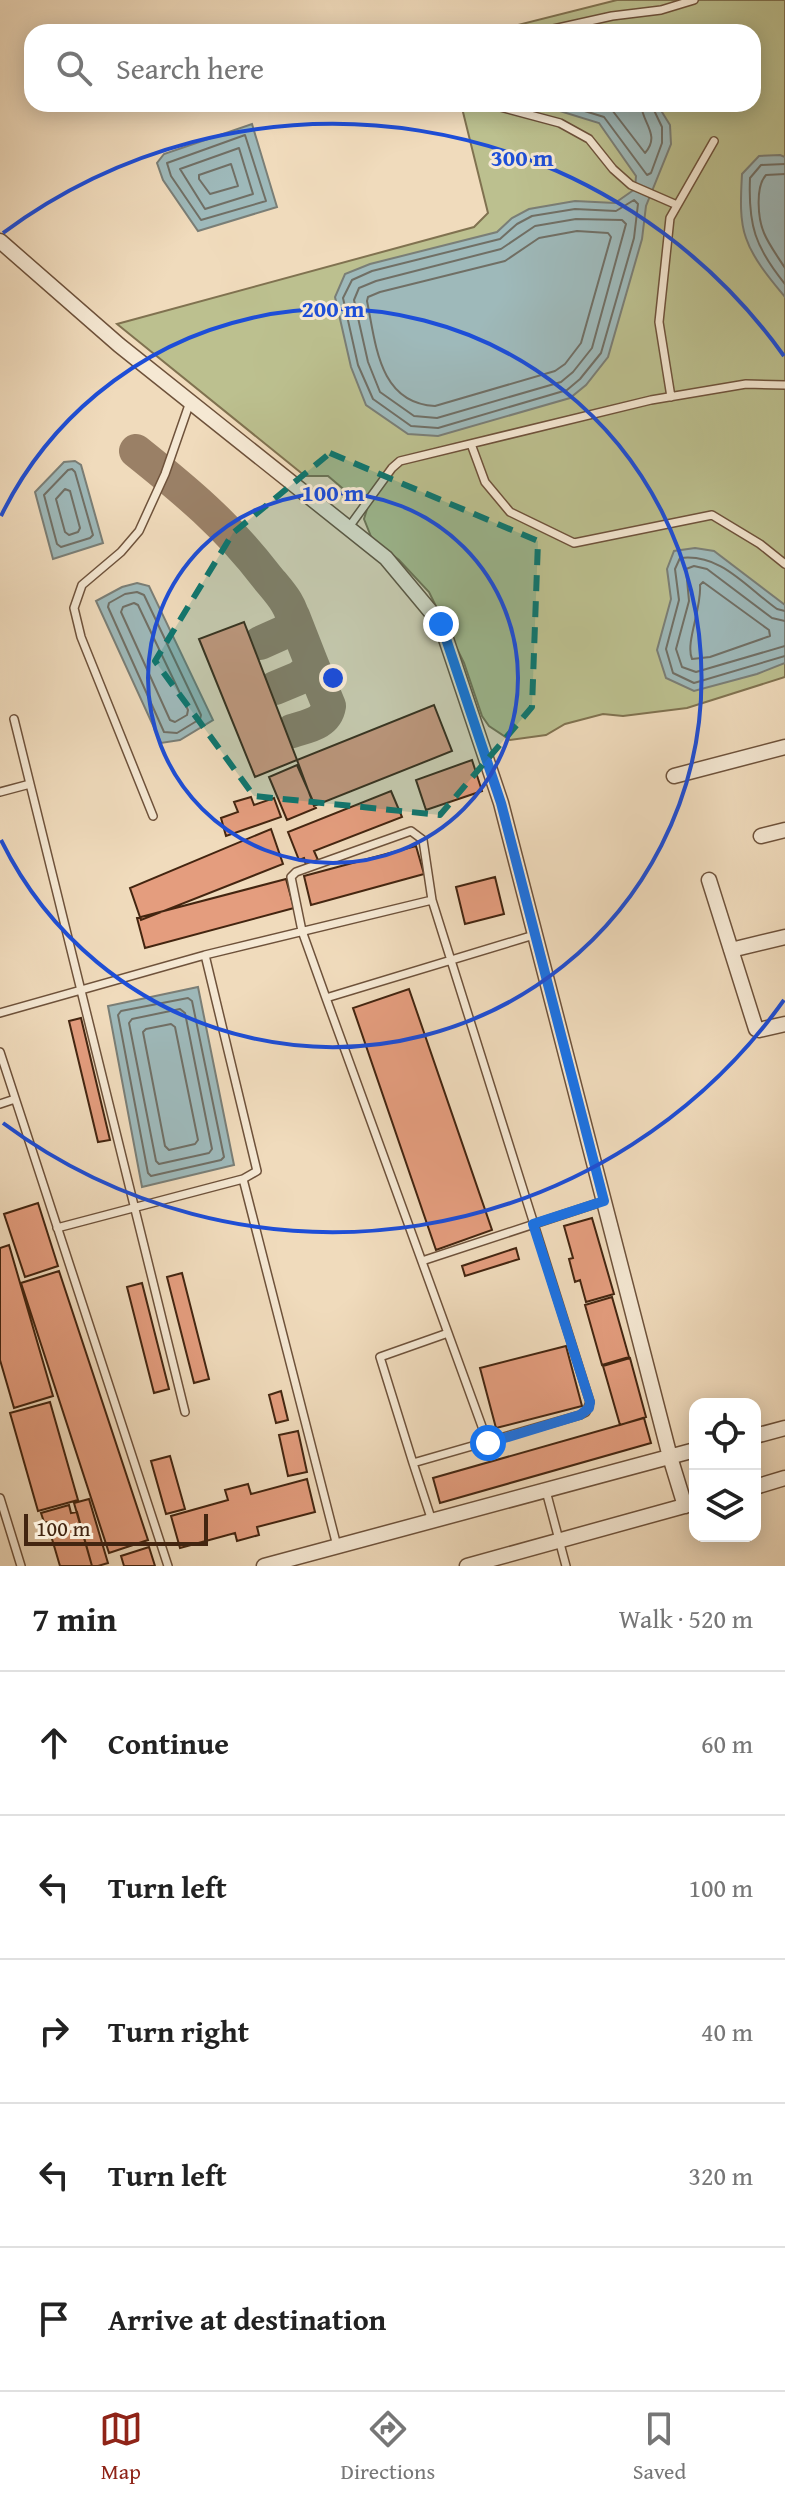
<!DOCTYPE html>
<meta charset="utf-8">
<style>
body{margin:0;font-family:"Gentium Book Plus",serif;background:#f6f6f6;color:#222}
.controls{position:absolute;right:24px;bottom:24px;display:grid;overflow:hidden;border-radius:16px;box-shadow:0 4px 20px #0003}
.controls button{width:72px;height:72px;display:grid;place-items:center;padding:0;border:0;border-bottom:2px solid #e0e0e0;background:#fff;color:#222;font:40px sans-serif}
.scale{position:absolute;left:24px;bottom:20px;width:184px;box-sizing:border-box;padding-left:8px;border:4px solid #432510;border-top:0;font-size:22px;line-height:28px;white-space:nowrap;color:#432510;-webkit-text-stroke:6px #f5e8d3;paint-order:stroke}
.stop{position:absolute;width:24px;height:24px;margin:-18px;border:6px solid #1a73e8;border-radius:50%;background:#fff}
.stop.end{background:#1a73e8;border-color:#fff;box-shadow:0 2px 8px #0008}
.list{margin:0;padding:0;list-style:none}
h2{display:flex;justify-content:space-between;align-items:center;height:104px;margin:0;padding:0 32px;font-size:34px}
h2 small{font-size:26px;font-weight:400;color:#767676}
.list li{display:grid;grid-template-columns:52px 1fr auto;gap:24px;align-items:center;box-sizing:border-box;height:144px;padding:0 32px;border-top:2px solid #e0e0e0}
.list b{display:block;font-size:30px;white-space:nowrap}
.list em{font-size:26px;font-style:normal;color:#767676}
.icon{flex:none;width:44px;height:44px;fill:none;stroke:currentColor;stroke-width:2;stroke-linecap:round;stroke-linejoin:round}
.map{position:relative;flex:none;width:785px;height:1566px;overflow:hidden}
.search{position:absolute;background:#fff;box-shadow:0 4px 20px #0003;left:24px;right:24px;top:24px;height:88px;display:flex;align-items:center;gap:20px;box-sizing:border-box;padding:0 28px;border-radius:24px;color:#767676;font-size:30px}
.sheet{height:824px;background:#fff}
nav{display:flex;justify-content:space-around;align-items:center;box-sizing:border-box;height:112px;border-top:2px solid #e0e0e0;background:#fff;font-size:22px;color:#767676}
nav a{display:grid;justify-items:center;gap:4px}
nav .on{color:#8f2418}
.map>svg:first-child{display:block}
</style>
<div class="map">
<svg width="785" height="1566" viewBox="0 0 785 1566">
<rect width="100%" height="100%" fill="#f0dbbc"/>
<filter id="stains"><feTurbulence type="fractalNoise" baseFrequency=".0025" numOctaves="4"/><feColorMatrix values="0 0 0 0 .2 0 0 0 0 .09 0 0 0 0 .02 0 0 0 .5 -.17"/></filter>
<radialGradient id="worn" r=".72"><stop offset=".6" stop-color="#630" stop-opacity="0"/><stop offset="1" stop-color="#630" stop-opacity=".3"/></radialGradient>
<path fill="#bcc08f" stroke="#807250" stroke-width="2" d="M 617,0 L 785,0 L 785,677 L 687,708 L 623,716 L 603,714 L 565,724 L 546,735 L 510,740 L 489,726 L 482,716 L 464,663 L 429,592 L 399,560 L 372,539 L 364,519 L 367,509 L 328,476 L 305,476 L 117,324 L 474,227 L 488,213 L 461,104 L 753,104 L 753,32 L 490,32 Z"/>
<path fill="#9eb9ba" stroke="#7a7e76" stroke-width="2" d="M 537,104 L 657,104 L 670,125 L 671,144 L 646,206 L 642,239 L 608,357 L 586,385 L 570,398 L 438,436 L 408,434 L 366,405 L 351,367 L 335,297 L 345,274 L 370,264 L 497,232 L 512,218 L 529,209 L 575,201 L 615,203 L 635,189 L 636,176 L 599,123 Z
M 252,124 L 277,207 L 198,231 L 163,180 L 157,163 L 164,154 Z
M 780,155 L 785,157 L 785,297 C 771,280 753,259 746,238 C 739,219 741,194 742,174 L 759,156 Z
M 75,461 L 81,465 L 103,543 L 53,559 L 35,492 L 64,462 Z
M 695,548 L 714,551 L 785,605 L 785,663 L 757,674 L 694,691 L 666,678 L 657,650 L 671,599 L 667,569 L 674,551 Z
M 137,583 L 149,586 L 213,720 L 180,740 L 161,743 L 96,601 L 122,587 Z
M 198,987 L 234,1165 L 142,1187 L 108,1006 Z"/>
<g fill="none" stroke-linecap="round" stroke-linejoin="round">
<path stroke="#706f65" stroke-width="2" d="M 562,104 L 604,117 L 647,175 L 651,173 L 662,143 L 662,127 L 651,104
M 599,104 L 612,110 L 645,153 C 661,135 642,123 641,104
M 245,135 L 266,201 L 201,220 L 171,176 L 167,163 Z
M 239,148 L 253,194 L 205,209 L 180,169 Z
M 231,164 L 238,186 L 210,194 L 199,179 L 199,175 Z
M 785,164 L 761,165 L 750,178 C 748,225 755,247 785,284
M 785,174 L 766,175 C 755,187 758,219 764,233 C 769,245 778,257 785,268
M 634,200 L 638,204 L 634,238 L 601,353 L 580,379 L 567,390 L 438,428 L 411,426 L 373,399 L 358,365 L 343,298 L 352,280 L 372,271 L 500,239 L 517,224 L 532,216 L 575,209 L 616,211 Z
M 576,219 L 622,220 L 626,224 L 592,348 L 573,372 L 561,382 L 437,418 L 414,416 L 380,392 L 368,362 L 354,300 L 359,288 L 376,281 L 501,249 L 535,226 Z
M 577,231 L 608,233 L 611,237 L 581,343 L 565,364 L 555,371 L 435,406 C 379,403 376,345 367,301 L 368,297 L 380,292 L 505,261 L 539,238 Z
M 72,469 L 75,472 L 93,535 L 90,538 L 61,547 L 57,544 L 44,495 L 68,470 Z
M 65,489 L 70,491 L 80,528 L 78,532 L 69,535 L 65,532 L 56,499 Z
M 703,582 L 769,630 L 770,636 L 710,657 L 692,659 C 685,643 702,608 700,585 Z
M 137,592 L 144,595 L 201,715 L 200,719 L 177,733 L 164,732 L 108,607 L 109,603 L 125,594 Z
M 134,603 L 138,605 L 188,710 L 187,715 L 175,722 L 170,720 L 121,612 L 123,607 Z
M 785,611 L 777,609 C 746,587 721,553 680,558 L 675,569 L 679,600 L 666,649 L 673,673 L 694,683 L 785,656
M 785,621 L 772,618 L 707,569 L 694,566 L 686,569 L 689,601 L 676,649 L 682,667 L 696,672 L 785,646
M 188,998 L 192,1001 L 224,1157 L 221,1160 L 151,1176 L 148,1173 L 118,1015 L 121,1011 Z
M 180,1009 L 185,1013 L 212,1149 L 209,1153 L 159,1164 L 156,1161 L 129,1023 L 132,1019 Z
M 171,1024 L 175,1027 L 198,1140 L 195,1144 L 169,1150 L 165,1146 L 143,1032 L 146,1029 Z"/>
<path stroke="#9a8066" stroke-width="34" d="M 136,451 C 186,491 227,525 266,576 C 278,591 292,604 294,624 L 289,630 L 260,643
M 275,688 L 299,678 L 311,668 L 311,662 L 293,616
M 292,731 C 307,726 326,724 329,706 L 311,662"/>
</g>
<path fill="#e49d7e" stroke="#432510" stroke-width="2" d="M 244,622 L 297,760 L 255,777 L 199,639 Z
M 434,705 L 452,751 L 314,806 L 297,760 Z
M 472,760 L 482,791 L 426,810 L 416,780 Z
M 297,765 L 316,808 L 287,820 L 269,777 Z
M 391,791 L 402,817 L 314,851 L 318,860 L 306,865 L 304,858 L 299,860 L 288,832 Z
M 251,797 L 254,805 L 274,798 L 281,817 L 226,836 L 221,818 L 238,812 L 234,802 Z
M 271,829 L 283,864 L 141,920 L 130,888 Z
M 416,846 L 424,874 L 311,905 L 304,876 Z
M 495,877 L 504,914 L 465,924 L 456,887 Z
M 286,879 L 294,908 L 145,948 L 137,918 Z
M 409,989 L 492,1230 L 436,1250 L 353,1008 Z
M 81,1018 L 110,1140 L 98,1142 L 69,1021 Z
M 38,1203 L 58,1266 L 25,1277 L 4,1214 Z
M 592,1218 L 614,1294 L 586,1302 L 580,1280 L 575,1282 L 569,1259 L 573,1258 L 564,1226 Z
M 9,1245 L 53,1396 L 14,1408 L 0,1360 L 0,1248 Z
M 516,1248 L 519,1259 L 465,1276 L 462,1266 Z
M 59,1271 L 148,1540 L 109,1553 L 21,1283 Z
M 182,1273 L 209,1379 L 194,1383 L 167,1277 Z
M 142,1283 L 169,1389 L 154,1393 L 127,1287 Z
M 612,1297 L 629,1357 L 602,1365 L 585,1305 Z
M 566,1346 L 582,1406 L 496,1428 L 480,1368 Z
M 630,1358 L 646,1417 L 620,1425 L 603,1366 Z
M 281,1391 L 288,1420 L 276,1423 L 269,1395 Z
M 50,1402 L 78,1500 L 38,1511 L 10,1413 Z
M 644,1418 L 651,1443 L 440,1503 L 433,1478 Z
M 298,1431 L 307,1472 L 288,1476 L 279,1435 Z
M 170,1456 L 185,1509 L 166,1514 L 151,1461 Z
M 307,1479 L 315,1512 L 257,1527 L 259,1535 L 237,1541 L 235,1533 L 180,1548 L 171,1516 L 228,1500 L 225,1490 L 248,1484 L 251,1494 Z
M 89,1499 L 108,1563 L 98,1566 L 92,1566 L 74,1503 Z
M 69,1505 L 71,1513 L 77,1512 L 92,1566 L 60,1566 L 47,1522 L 44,1522 L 41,1513 Z
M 149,1547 L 155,1566 L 124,1566 L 121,1556 Z"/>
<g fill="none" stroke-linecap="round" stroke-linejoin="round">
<g stroke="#6e523b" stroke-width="10">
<path id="service" d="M 540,32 L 612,16 L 661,10 L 694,0
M 489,104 L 560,123 L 589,139 L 613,169 L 631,185 L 677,205
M 671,397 L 659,322 L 670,218 L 714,141
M 471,444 L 485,482 L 510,512 L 574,543 L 712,515 L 760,544 L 785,564
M 349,527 L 392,468 L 400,461 L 651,400 L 746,384 L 785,385
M 14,719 L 185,1412
M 0,792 L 30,784
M 153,816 L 81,637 L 74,608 L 82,585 L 121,552 L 139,531 L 165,474 L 190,402
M 432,900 L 423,840 L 411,831 L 296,872 L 291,877 L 302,931 L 326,998 L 488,1443
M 205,955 L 432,900 L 590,1402 L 586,1412 L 580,1415 L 413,1463 L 432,1521
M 326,998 L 534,935
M 0,1013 L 205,955 L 257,1171 L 243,1179 L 337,1546
M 0,1052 L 168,1566
M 0,1104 L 15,1099
M 57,1228 L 243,1179
M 422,1261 L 604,1201
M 413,1463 L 380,1357 L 448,1333
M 546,1491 L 566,1566
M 0,1498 L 21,1566"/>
</g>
<g stroke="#6e523b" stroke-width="17">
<path id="minor" d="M 0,241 L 119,345 L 386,558 L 441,624 L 501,803 L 670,1457 L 685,1506
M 674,776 L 785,747
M 761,836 L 785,830
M 709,880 L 756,1029 L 759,1030 L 785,1024
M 731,950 L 785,937
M 755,1436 L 785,1428
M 755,1487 L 785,1478
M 264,1566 L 695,1450
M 467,1566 L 695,1503"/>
</g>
<use href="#service" stroke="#f5e8d3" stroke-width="7"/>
<use href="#minor" stroke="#f5e8d3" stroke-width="14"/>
</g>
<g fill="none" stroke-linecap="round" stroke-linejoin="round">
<path stroke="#1a73e8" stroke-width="10" d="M 441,624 L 501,803 L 604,1201 L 533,1224 L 590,1402 L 589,1408 L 580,1415 L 488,1443"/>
</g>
<path fill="#0f766e" fill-opacity="0.2" stroke="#0f766e" stroke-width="6" stroke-dasharray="16 10" stroke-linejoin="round" d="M 330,453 L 538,541 L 532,707 L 440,815 L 254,796 L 155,661 L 233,533 Z"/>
<g fill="none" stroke="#1d4ed8" stroke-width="4">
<circle cx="333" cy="678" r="185"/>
<path d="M1 516A369 369 0 1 1 1 840"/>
<path d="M784 1000A554 554 0 0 1 3 1123M3 233A554 554 0 0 1 784 356"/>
</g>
<circle cx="333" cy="678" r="12" fill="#1d4ed8" stroke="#f5e8d3" stroke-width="4"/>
<g font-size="24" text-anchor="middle" font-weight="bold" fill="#1d4ed8" stroke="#f5e8d3" stroke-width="6" stroke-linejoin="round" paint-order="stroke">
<text x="522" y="166">300 m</text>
<text x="333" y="317">200 m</text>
<text x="333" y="501">100 m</text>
</g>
<rect width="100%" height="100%" filter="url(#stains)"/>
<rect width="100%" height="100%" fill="url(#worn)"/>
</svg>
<div class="controls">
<button><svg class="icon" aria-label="locate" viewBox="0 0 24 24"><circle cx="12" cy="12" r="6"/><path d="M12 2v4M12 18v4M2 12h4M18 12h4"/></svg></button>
<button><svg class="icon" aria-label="layers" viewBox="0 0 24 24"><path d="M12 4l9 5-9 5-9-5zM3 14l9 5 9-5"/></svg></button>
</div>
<div class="scale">100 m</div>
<div class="stop" style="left:488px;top:1443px"></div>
<div class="stop end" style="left:441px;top:624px"></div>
<div class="search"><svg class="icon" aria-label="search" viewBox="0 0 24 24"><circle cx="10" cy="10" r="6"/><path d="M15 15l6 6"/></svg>Search here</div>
</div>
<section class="sheet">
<h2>7 min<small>Walk · 520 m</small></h2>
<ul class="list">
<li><svg class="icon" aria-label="ahead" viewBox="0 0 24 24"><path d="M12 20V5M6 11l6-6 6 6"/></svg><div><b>Continue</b></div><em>60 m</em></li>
<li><svg class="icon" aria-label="left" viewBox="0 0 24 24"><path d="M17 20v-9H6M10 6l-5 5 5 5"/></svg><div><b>Turn left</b></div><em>100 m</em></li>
<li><svg class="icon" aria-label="right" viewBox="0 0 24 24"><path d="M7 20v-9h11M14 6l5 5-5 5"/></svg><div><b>Turn right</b></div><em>40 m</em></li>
<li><svg class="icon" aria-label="left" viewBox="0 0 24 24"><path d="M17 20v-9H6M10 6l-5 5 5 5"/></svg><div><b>Turn left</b></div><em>320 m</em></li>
<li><svg class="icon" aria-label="arrive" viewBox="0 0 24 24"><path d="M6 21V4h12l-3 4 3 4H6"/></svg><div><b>Arrive at destination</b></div></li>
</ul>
</section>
<nav>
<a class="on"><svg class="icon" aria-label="map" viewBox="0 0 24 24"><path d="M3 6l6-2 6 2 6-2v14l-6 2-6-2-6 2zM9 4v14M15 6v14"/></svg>Map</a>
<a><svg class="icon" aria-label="directions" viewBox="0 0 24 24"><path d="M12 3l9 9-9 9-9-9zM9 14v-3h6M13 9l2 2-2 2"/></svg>Directions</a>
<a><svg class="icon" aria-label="saved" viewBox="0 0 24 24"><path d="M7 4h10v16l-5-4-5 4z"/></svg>Saved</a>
</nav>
